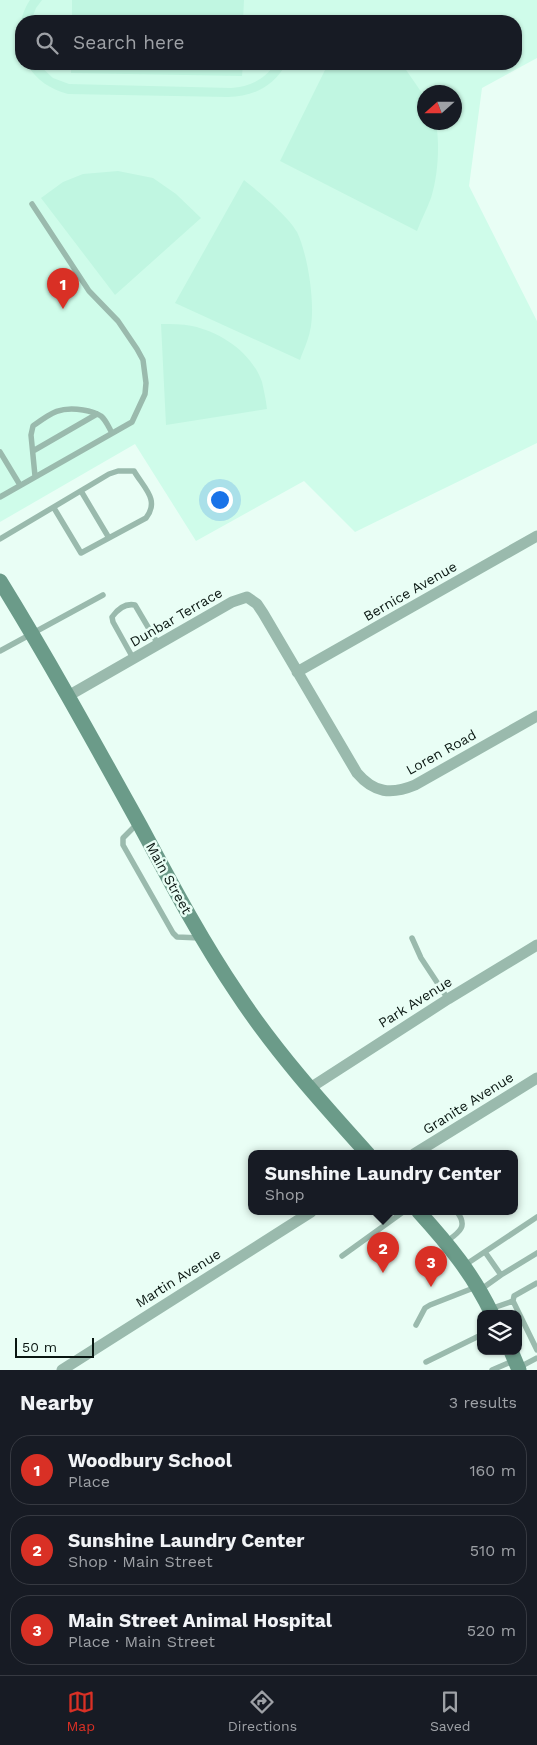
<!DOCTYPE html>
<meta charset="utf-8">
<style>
body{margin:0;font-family:"Work Sans",sans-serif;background:#242831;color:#f1f3f6}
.controls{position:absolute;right:15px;bottom:15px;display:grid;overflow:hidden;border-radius:10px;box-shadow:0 1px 4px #0004}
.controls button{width:45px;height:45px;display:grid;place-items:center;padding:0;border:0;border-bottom:1px solid #363941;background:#171b24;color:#f1f3f6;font:25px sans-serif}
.compass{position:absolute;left:417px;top:85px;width:45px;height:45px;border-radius:50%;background:#171b24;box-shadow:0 1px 4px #0004;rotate:249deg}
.scale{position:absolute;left:15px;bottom:12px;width:79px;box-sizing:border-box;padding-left:5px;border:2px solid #091611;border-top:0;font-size:14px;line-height:18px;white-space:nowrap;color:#091611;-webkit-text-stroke:4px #e9fef5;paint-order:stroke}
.you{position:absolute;left:219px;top:499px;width:18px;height:18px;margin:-12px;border:4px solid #fff;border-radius:50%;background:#1a73e8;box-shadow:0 0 0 8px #1a73e833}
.badge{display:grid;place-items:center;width:32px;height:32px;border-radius:50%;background:#d93025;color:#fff;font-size:16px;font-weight:700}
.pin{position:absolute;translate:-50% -41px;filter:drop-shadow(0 1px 2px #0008)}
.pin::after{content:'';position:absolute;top:26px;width:18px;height:15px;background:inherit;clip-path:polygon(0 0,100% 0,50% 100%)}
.popup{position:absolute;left:248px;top:1150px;width:270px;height:65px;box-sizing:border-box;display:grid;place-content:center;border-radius:10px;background:#171b24;filter:drop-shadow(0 1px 4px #0005);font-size:16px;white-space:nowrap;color:#9ea1a6}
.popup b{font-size:19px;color:#f1f3f6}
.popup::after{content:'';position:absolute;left:50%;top:100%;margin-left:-10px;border:10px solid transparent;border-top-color:#171b24}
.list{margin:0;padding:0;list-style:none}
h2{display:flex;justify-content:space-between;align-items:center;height:65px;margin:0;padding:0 20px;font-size:21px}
h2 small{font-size:16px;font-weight:400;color:#9ea1a6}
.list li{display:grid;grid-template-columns:32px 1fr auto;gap:15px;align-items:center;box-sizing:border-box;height:70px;margin:0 10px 10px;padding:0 10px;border:1px solid #363941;border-radius:20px}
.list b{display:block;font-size:19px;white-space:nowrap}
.list p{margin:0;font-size:16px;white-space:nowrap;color:#9ea1a6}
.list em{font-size:16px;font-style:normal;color:#9ea1a6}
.icon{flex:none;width:28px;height:28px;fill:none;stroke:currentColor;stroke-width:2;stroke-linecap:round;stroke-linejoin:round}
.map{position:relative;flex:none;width:537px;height:1370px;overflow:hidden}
.search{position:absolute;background:#171b24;box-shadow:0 1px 4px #0004;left:15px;right:15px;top:15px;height:55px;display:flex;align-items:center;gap:12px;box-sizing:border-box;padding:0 18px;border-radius:20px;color:#9ea1a6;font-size:19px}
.sheet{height:305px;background:#171b24}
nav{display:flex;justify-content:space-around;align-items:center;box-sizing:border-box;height:70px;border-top:1px solid #363941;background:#171b24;font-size:14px;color:#9ea1a6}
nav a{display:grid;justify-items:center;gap:2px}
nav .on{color:#d93025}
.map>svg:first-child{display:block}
</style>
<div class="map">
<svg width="537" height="1370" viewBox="0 0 537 1370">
<rect width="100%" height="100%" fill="#e9fef5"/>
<path fill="#cffcea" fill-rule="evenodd" d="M 0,0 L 537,0 L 537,58 L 482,88 L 469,186 L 537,321 L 537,443 L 355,532 L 304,481 L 196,541 L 135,444 L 0,522 ZM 21,21 L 516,21 L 516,64 L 21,64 ZM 424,92 L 454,92 L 454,122 L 424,122 Z"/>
<path fill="#c0f6e1" d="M 30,0 L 42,0 L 36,8 L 31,21 L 21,21 L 21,49 C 18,31 20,15 30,0 Z
M 72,0 L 244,0 L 243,21 L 72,21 Z
M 27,64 L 38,64 L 53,78 L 69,84 L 231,88 C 250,87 265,79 275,64 L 286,64 C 274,86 253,97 228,97 L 68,94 C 50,89 36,80 27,64 Z
M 71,64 L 243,64 L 242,76 L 71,73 Z
M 328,64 L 402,64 L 424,96 L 424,122 L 436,123 C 440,145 438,176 431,198 C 427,209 421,220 417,231 L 280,161 Z
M 118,171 L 153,178 L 176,194 L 201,218 L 115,295 L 41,198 L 63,182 L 83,174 Z
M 244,180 C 259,192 288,216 297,232 C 308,255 316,306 310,331 C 308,341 303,351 300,360 L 175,303 Z
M 161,324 C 171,324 182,324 192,326 C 221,332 252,353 262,382 C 264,391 266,400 267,409 L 166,425 Z"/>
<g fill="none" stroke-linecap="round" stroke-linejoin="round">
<path stroke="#9abaad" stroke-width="5.5" d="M 33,451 L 97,414
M 0,452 L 20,485
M 35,476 L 31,435 L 33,426 C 51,413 60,406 83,410 C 89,411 96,413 101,416 C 106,420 109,428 112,433
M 81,491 L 109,538
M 0,497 L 132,422 L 145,394 L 146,383 L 143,360 L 137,349 L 118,321 L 89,291 L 32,204
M 0,539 L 109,474 L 118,471 L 134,471 C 144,488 160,500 146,518 L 81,553 L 54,508
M 0,651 L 103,595
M 133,658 L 113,622 L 112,617 C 117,610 125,603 135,605 L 158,644
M 138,823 L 123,838 L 123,845 L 173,933 L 177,937 L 200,938
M 412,938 L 421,958 L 448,999
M 446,1242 C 458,1233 469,1227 457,1212
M 485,1252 L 501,1275
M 342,1256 L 403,1212
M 465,1265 L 537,1217
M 480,1290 L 501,1275 L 537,1253
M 513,1301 L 537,1350
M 490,1309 L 513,1301 L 514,1296 L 537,1283
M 416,1325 L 425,1308 L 430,1305 L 476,1287
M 426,1362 L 481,1335
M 518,1368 L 537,1358
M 492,1370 L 513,1361"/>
<path stroke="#9abaad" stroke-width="11" d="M 297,672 L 537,536
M 68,696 L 232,602 L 247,597 L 257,604 L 263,613 L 357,773 C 374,793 391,795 415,785 L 537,716
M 310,1088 L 448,999 L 537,945
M 414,1154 L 537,1078
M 62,1370 L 311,1212"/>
<path stroke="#6b9b89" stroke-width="15" d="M 0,581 C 50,662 95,744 141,827 C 171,883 201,940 237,993 C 275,1051 322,1103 368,1154
M 419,1212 C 448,1244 473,1274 492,1314
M 511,1351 L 519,1370"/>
</g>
<g text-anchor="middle" stroke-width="5" stroke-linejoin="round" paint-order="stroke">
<g font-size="14" fill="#091611" stroke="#e9fef5">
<text transform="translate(410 591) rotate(-30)" y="5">Bernice Avenue</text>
<text transform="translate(176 617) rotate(-30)" y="5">Dunbar Terrace</text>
<text transform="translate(441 752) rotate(-29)" y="5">Loren Road</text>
<text transform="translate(169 878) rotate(61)" y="5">Main Street</text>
<text transform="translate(415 1002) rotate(-32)" y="5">Park Avenue</text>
<text transform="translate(468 1103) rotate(-32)" y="5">Granite Avenue</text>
<text transform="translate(178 1278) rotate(-32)" y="5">Martin Avenue</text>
</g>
</g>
</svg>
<div class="controls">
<button><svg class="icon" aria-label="layers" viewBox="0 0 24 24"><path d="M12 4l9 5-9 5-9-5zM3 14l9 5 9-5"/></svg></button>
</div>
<svg class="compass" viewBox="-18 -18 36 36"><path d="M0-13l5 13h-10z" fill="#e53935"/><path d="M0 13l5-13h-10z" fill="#9ea1a6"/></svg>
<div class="scale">50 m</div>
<div class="you"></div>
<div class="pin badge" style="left:63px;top:309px">1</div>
<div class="pin badge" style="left:383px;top:1273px">2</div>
<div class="popup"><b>Sunshine Laundry Center</b>Shop</div>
<div class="pin badge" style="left:431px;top:1287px">3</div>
<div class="search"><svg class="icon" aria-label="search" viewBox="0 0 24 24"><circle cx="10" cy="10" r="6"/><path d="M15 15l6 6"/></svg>Search here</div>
</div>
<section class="sheet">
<h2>Nearby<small>3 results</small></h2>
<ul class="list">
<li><span class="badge">1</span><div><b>Woodbury School</b><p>Place</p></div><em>160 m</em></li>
<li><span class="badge">2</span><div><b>Sunshine Laundry Center</b><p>Shop · Main Street</p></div><em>510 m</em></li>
<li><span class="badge">3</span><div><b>Main Street Animal Hospital</b><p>Place · Main Street</p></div><em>520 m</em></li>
</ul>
</section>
<nav>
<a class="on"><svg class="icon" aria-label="map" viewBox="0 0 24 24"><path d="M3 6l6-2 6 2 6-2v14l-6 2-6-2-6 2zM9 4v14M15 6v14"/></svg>Map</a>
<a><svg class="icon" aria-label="directions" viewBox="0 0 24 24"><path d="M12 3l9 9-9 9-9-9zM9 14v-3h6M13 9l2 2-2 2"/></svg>Directions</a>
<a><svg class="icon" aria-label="saved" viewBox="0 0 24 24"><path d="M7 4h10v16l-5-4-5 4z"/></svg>Saved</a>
</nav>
